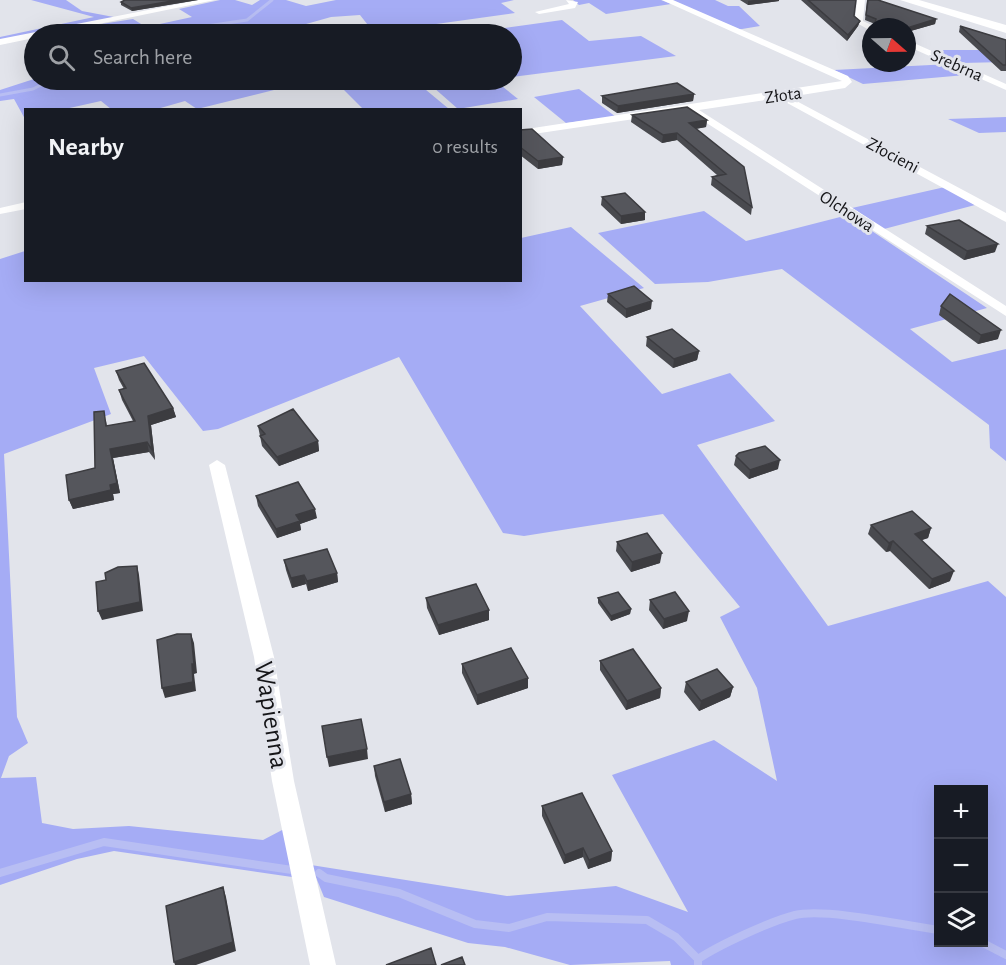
<!DOCTYPE html>
<meta charset="utf-8">
<style>
body{margin:0;font-family:"Alegreya Sans",sans-serif;background:#242831;color:#f1f3f6}
.controls{position:absolute;right:18px;bottom:18px;display:grid;overflow:hidden;border-radius:0px;box-shadow:0 6px 24px #0002}
.controls button{width:54px;height:54px;display:grid;place-items:center;padding:0;border:0;border-bottom:2px solid #363941;background:#171b24;color:#f1f3f6;font:30px sans-serif}
.compass{position:absolute;left:862px;top:18px;width:54px;height:54px;border-radius:50%;background:#171b24;box-shadow:0 6px 24px #0002;rotate:110deg}
.list{margin:0;padding:0;list-style:none}
h2{display:flex;justify-content:space-between;align-items:center;height:78px;margin:0;padding:0 24px;font-size:26px}
h2 small{font-size:20px;font-weight:400;color:#9ea1a6}
.icon{flex:none;width:33px;height:33px;fill:none;stroke:currentColor;stroke-width:2;stroke-linecap:round;stroke-linejoin:round}
.map{position:relative;flex:none;width:1006px;height:965px;overflow:hidden}
.search{position:absolute;background:#171b24;box-shadow:0 6px 24px #0002;left:24px;top:24px;width:498px;height:66px;display:flex;align-items:center;gap:15px;box-sizing:border-box;padding:0 21px;border-radius:33px;color:#9ea1a6;font-size:22px}
.panel{position:absolute;background:#171b24;box-shadow:0 6px 24px #0002;left:24px;top:108px;width:498px;height:174px;border-radius:0px}
.map>svg:first-child{display:block}
</style>
<div class="map">
<svg width="1006" height="965" viewBox="0 0 1006 965">
<rect width="100%" height="100%" fill="#e2e4eb"/>
<path fill="#a5acf5" fill-rule="evenodd" d="M 31,0 L 66,0 L 82,11 L 119,18 L 0,41 L 0,37 L 94,17 Z
M 220,0 L 235,0 L 252,5 L 260,0 L 286,0 L 306,6 L 336,0 L 514,0 L 501,3 L 515,13 L 422,26 L 431,34 L 375,34 L 360,15 L 331,17 L 299,26 L 245,34 L 39,34 L 133,19 L 146,27 L 192,17 L 179,9 Z
M 573,0 L 661,0 L 671,4 L 606,14 L 589,3 L 579,5 Z
M 671,0 L 715,0 L 728,6 L 739,6 L 760,26 L 736,30 Z
M 562,20 L 589,41 L 641,36 L 676,56 L 512,77 L 512,34 L 461,34 Z
M 931,50 L 1004,50 L 1006,62 L 961,63 Z
M 950,64 L 977,74 L 863,84 L 834,70 Z
M 34,79 L 257,80 L 274,90 L 197,109 L 185,101 L 157,109 L 111,109 L 101,101 L 65,109 L 26,110 L 25,119 L 14,99 L 0,101 L 0,90 Z
M 334,80 L 414,80 L 449,109 L 363,109 Z
M 425,80 L 481,80 L 498,83 L 518,99 L 458,109 Z
M 579,89 L 616,117 L 566,123 L 534,97 Z
M 1006,117 L 1006,132 L 979,133 L 948,119 Z
M 945,187 L 975,205 L 884,229 L 852,208 Z
M 704,211 L 746,241 L 848,215 L 987,308 L 910,329 L 952,362 L 1006,349 L 1006,461 L 990,448 L 989,425 L 782,269 L 708,282 L 655,284 L 598,233 Z
M 571,227 L 644,288 L 580,306 L 662,394 L 730,373 L 775,421 L 697,445 L 828,626 L 988,581 L 1006,597 L 1006,965 L 671,965 L 670,961 L 570,965 L 505,947 L 468,943 L 324,897 L 311,865 L 507,896 L 616,886 L 688,912 L 612,775 L 714,740 L 777,781 L 757,688 L 720,617 L 740,607 L 663,514 L 524,536 L 503,533 L 399,357 L 218,429 L 203,431 L 144,356 L 94,368 L 111,414 L 4,454 L 17,717 L 28,743 L 9,756 L 1,778 L 36,777 L 42,823 L 73,829 L 129,826 L 263,840 L 284,829 L 292,877 L 114,851 L 77,859 L 0,885 L 0,259 L 25,251 L 26,280 L 520,280 L 521,238 ZM 938,790 L 984,790 L 984,942 L 938,942 Z"/>
<g fill="none" stroke-linecap="round" stroke-linejoin="round">
<path stroke="#b8bef3" stroke-width="3" d="M 153,34 L 247,20 L 272,0
M 0,95 L 33,89 L 51,80"/>
<path stroke="#b8bef3" stroke-width="8" d="M 0,873 L 104,842 L 292,870
M 319,873 L 326,878 L 399,893 L 475,924 L 509,928 L 547,917 L 647,920 L 676,937 L 698,959
M 981,942 L 1006,955
M 698,965 L 698,959 C 719,945 771,921 795,915 C 826,908 904,925 938,930"/>
<path fill="#fff" fill-rule="evenodd" d="M 199,0 L 215,0 L 50,34 L 34,34 L 34,38 L 0,45 L 0,39 Z
M 566,0 L 578,2 L 575,8 L 539,14 L 535,12 L 569,4 Z
M 662,0 L 673,0 L 848,76 L 852,82 L 845,88 L 789,97 L 1006,213 L 1006,222 L 1002,220 L 778,98 L 699,110 L 1006,306 L 1006,316 L 688,111 L 520,136 L 520,130 L 842,81 Z
M 857,0 L 865,0 L 863,21 L 874,26 L 871,31 L 855,22 Z
M 907,40 L 1006,84 L 1006,90 L 907,46 Z
M 26,202 L 26,209 L 0,214 L 0,208 Z
M 217,460 L 225,465 L 274,657 L 294,781 L 336,965 L 310,965 L 272,781 L 254,657 L 209,465 Z"/>
<path fill="#fff" fill-rule="evenodd" d="M 900,0 L 919,0 L 1006,25 L 1006,33 Z"/>
</g>
<path fill="#494a4f" d="M 198,0 L 132,11 L 121,5 L 121,2 Z
M 740,0 L 779,0 L 779,1 L 748,5 Z
M 801,0 L 856,0 L 854,16 L 860,21 L 858,26 L 847,41 Z
M 867,0 L 936,19 L 935,24 L 907,32 L 907,27 L 875,24 L 865,20 Z
M 960,26 L 1006,40 L 1006,71 L 1001,71 L 959,32 Z
M 694,94 L 693,101 L 617,113 L 602,103 L 602,96 Z
M 632,115 L 707,120 L 706,127 L 696,129 L 752,207 L 751,215 L 711,185 L 712,177 L 717,175 L 677,140 L 662,143 L 631,122 Z
M 520,130 L 563,157 L 562,165 L 538,169 L 520,155 Z
M 602,197 L 645,220 L 621,224 L 601,205 Z
M 927,226 L 995,252 L 964,260 L 925,234 Z
M 608,294 L 651,309 L 626,318 L 607,302 Z
M 941,306 L 998,339 L 978,344 L 939,315 Z
M 647,337 L 699,351 L 697,360 L 673,368 L 646,346 Z
M 116,371 L 173,408 L 176,417 L 151,425 L 155,460 L 149,452 L 113,458 L 120,493 L 113,494 L 114,500 L 73,509 L 69,500 L 95,468 L 106,421 L 107,426 L 133,421 L 122,400 L 119,390 L 124,389 L 119,380 Z
M 258,426 L 318,441 L 319,451 L 279,466 L 262,446 Z
M 736,456 L 778,469 L 749,479 L 734,465 Z
M 256,496 L 317,518 L 300,524 L 301,530 L 277,538 L 258,506 Z
M 871,525 L 931,528 L 928,538 L 921,540 L 950,581 L 929,589 L 890,551 L 886,552 L 868,534 Z
M 617,542 L 660,563 L 631,572 L 616,551 Z
M 284,560 L 337,573 L 338,582 L 308,591 L 306,584 L 292,588 L 286,570 Z
M 426,598 L 489,610 L 489,620 L 439,635 L 427,608 Z
M 598,598 L 631,609 L 630,614 L 611,621 L 598,603 Z
M 650,600 L 687,621 L 663,629 L 649,610 Z
M 600,661 L 661,688 L 660,698 L 626,710 L 600,670 Z
M 462,664 L 528,678 L 528,688 L 477,705 L 462,673 Z
M 686,682 L 733,687 L 730,697 L 699,711 L 684,692 Z
M 374,766 L 411,794 L 412,804 L 385,812 L 375,776 Z
M 542,806 L 612,851 L 611,861 L 588,869 L 583,857 L 564,864 L 542,816 Z"/>
<path fill="#3c3c40" d="M 178,0 L 198,0 L 132,11 L 131,8 Z
M 754,0 L 779,0 L 779,1 L 748,5 L 748,1 Z
M 936,19 L 935,24 L 907,32 L 907,28 Z
M 860,21 L 858,26 L 847,41 L 848,35 Z
M 694,94 L 693,101 L 617,113 L 618,106 Z
M 707,120 L 706,127 L 688,130 L 689,123 Z
M 677,133 L 677,140 L 662,143 L 663,135 Z
M 563,157 L 562,165 L 538,169 L 538,161 Z
M 645,212 L 645,220 L 621,224 L 621,216 Z
M 998,244 L 995,252 L 964,260 L 967,251 Z
M 652,301 L 651,309 L 626,318 L 626,309 Z
M 1001,330 L 998,339 L 978,344 L 981,335 Z
M 699,351 L 697,360 L 673,368 L 674,359 Z
M 173,408 L 176,417 L 151,425 L 155,460 L 152,450 L 148,416 Z
M 318,441 L 319,451 L 279,466 L 277,457 Z
M 147,442 L 149,452 L 113,458 L 120,493 L 113,494 L 114,500 L 73,509 L 69,500 L 110,449 Z
M 780,460 L 778,469 L 749,479 L 750,470 Z
M 315,509 L 317,518 L 300,524 L 301,530 L 277,538 L 276,529 L 296,515 Z
M 931,528 L 928,538 L 911,544 L 915,534 Z
M 893,541 L 890,551 L 886,552 L 889,543 Z
M 662,553 L 660,563 L 631,572 L 632,562 Z
M 137,566 L 139,575 L 143,611 L 102,620 L 98,611 Z
M 954,571 L 950,581 L 929,589 L 932,579 Z
M 337,573 L 338,582 L 308,591 L 307,581 Z
M 304,575 L 306,584 L 292,588 L 291,578 Z
M 631,609 L 630,614 L 611,621 L 611,616 Z
M 489,610 L 489,620 L 439,635 L 438,625 Z
M 689,611 L 687,621 L 663,629 L 664,619 Z
M 191,634 L 194,643 L 197,673 L 194,674 L 196,691 L 165,698 L 162,688 L 192,664 Z
M 528,678 L 528,688 L 477,705 L 477,695 Z
M 733,687 L 730,697 L 699,711 L 701,701 Z
M 661,688 L 660,698 L 626,710 L 627,701 Z
M 367,749 L 368,759 L 329,767 L 327,757 Z
M 411,794 L 412,804 L 385,812 L 384,802 Z
M 583,848 L 583,857 L 564,864 L 565,855 Z
M 612,851 L 611,861 L 588,869 L 589,860 Z
M 223,887 L 226,897 L 236,951 L 196,965 L 175,965 L 174,962 Z"/>
<path fill="#55565c" stroke="#3c3c40" stroke-width="1.5" d="M 125,0 L 178,0 L 131,8 L 121,2 Z
M 808,0 L 856,0 L 854,16 L 860,21 L 848,35 Z
M 868,0 L 878,0 L 936,19 L 907,28 L 874,27 L 876,19 L 866,15 Z
M 960,26 L 1006,40 L 1006,65 L 1003,65 Z
M 677,83 L 694,94 L 618,106 L 602,96 Z
M 687,107 L 707,120 L 689,123 L 744,167 L 752,207 L 712,177 L 726,174 L 677,133 L 663,135 L 632,115 Z
M 532,129 L 563,157 L 538,161 L 520,147 L 520,130 Z
M 625,193 L 645,212 L 621,216 L 602,197 Z
M 959,220 L 998,244 L 967,251 L 927,226 Z
M 634,286 L 652,301 L 626,309 L 608,294 Z
M 950,294 L 1001,330 L 981,335 L 941,306 Z
M 672,329 L 699,351 L 674,359 L 647,337 Z
M 144,363 L 173,408 L 148,416 L 152,450 L 147,442 L 110,449 L 117,483 L 110,485 L 111,490 L 69,500 L 66,475 L 95,468 L 94,412 L 104,411 L 106,426 L 135,421 L 119,390 L 126,388 L 116,371 Z
M 293,409 L 318,441 L 277,457 L 260,436 L 265,434 L 258,426 Z
M 765,446 L 780,460 L 750,470 L 736,456 L 739,453 Z
M 298,482 L 315,509 L 296,515 L 300,521 L 276,529 L 256,496 Z
M 912,511 L 931,528 L 915,534 L 954,571 L 932,579 L 893,541 L 889,543 L 871,525 Z
M 647,533 L 662,553 L 632,562 L 617,542 Z
M 327,549 L 337,573 L 307,581 L 304,575 L 291,578 L 284,560 Z
M 137,566 L 140,602 L 98,611 L 96,582 L 106,580 L 105,573 L 118,567 Z
M 476,584 L 489,610 L 438,625 L 426,598 Z
M 618,592 L 631,609 L 611,616 L 598,598 Z
M 675,592 L 689,611 L 664,619 L 650,600 Z
M 177,634 L 191,634 L 194,664 L 192,664 L 193,682 L 162,688 L 157,640 Z
M 511,648 L 528,678 L 477,695 L 462,664 Z
M 633,649 L 661,688 L 627,701 L 600,661 Z
M 717,669 L 733,687 L 701,701 L 686,682 Z
M 361,719 L 367,749 L 327,757 L 322,726 Z
M 400,759 L 411,794 L 384,802 L 374,766 Z
M 582,793 L 612,851 L 589,860 L 583,848 L 565,855 L 542,806 Z
M 223,887 L 233,942 L 174,962 L 166,906 Z
M 431,948 L 436,965 L 386,965 Z
M 462,957 L 465,965 L 441,965 Z"/>
<g text-anchor="middle" stroke-width="6" stroke-linejoin="round" paint-order="stroke">
<g font-size="18" fill="#151518" stroke="#e2e4eb">
<text transform="translate(957 65) rotate(24)" y="6">Srebrna</text>
<text transform="translate(783 95) rotate(-8)" y="6">Złota</text>
<text transform="translate(893 155) rotate(28)" y="6">Złocieni</text>
<text transform="translate(847 211) rotate(33)" y="6">Olchowa</text>
</g>
<g font-size="27" fill="#151518" stroke="#e2e4eb">
<text transform="translate(272 715) rotate(81)" y="9">Wapienna</text>
</g>
</g>
</svg>
<div class="controls">
<button>+</button>
<button>−</button>
<button><svg class="icon" aria-label="layers" viewBox="0 0 24 24"><path d="M12 4l9 5-9 5-9-5zM3 14l9 5 9-5"/></svg></button>
</div>
<svg class="compass" viewBox="-18 -18 36 36"><path d="M0-13l5 13h-10z" fill="#e53935"/><path d="M0 13l5-13h-10z" fill="#9ea1a6"/></svg>
<div class="search"><svg class="icon" aria-label="search" viewBox="0 0 24 24"><circle cx="10" cy="10" r="6"/><path d="M15 15l6 6"/></svg>Search here</div>
<section class="panel">
<h2>Nearby<small>0 results</small></h2>
<ul class="list">
</ul>
</section>
</div>
